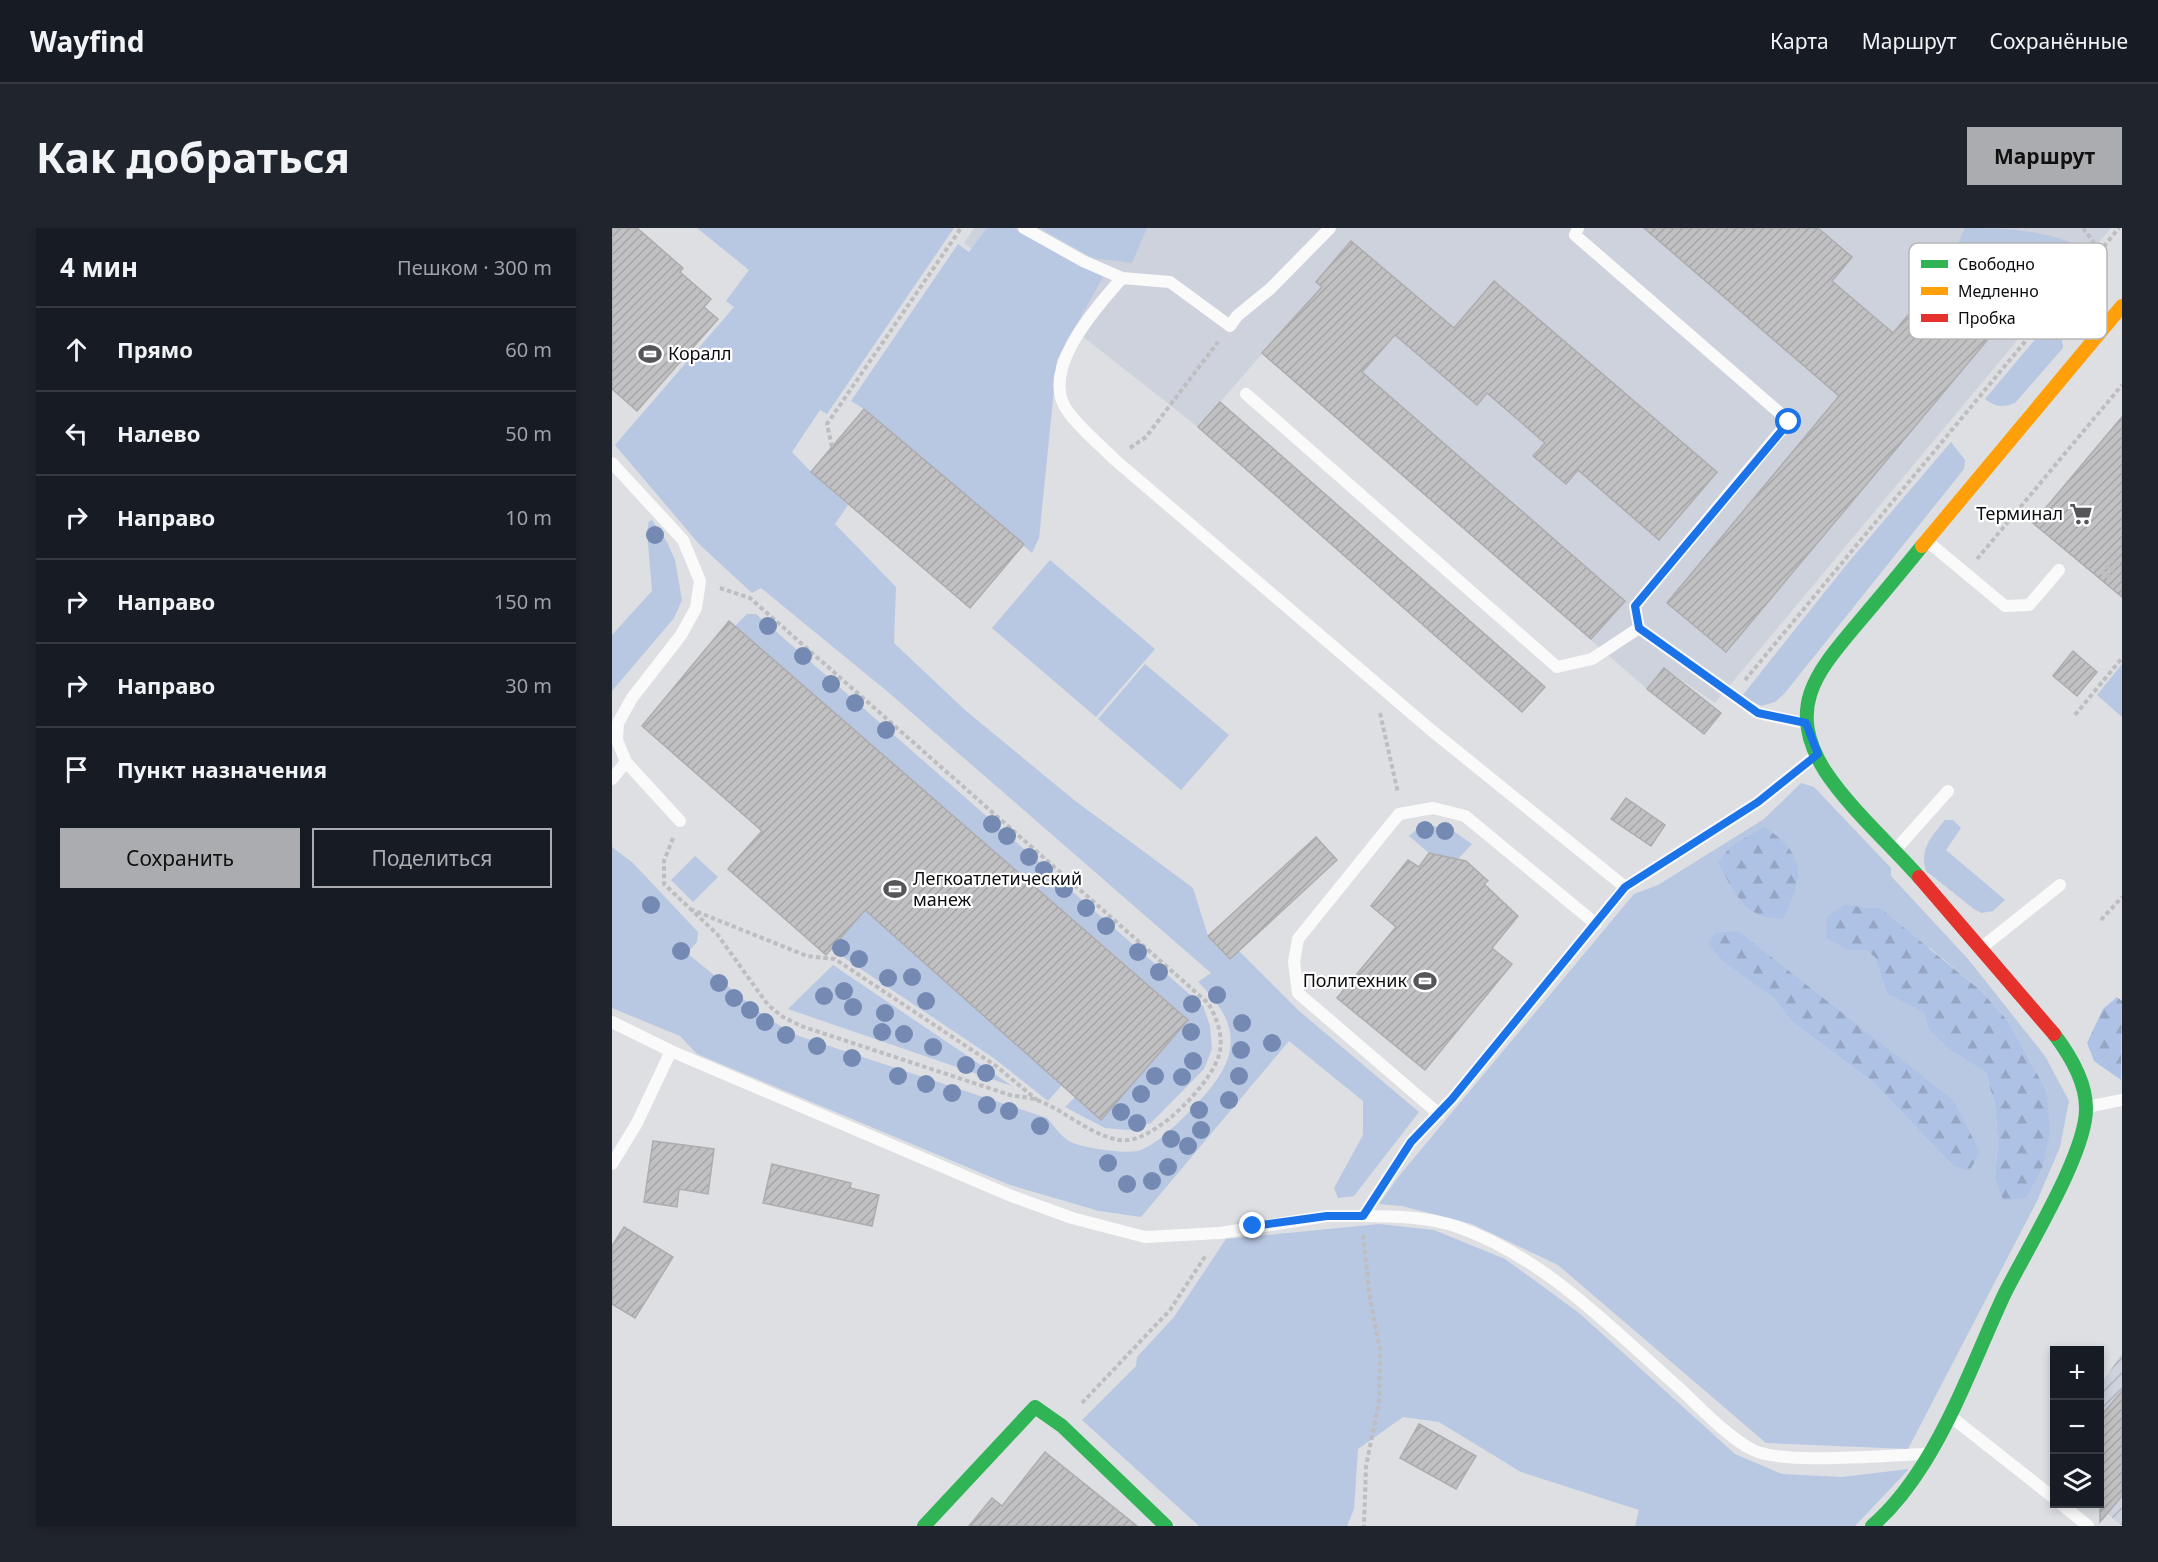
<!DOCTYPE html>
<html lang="ru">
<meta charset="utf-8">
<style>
body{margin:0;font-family:"Noto Sans",sans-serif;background:#20242c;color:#f1f3f6}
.controls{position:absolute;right:18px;bottom:18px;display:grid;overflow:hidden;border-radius:0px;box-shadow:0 3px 9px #0003}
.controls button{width:54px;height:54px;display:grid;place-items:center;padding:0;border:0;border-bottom:2px solid #363941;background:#171b24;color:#f1f3f6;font:30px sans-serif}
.stop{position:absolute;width:18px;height:18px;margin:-14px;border:4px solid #1a73e8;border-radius:50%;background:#fff}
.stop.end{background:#1a73e8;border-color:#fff;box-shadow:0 2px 6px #0008}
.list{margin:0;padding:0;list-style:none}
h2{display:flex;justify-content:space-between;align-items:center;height:78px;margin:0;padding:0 24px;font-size:26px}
h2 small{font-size:20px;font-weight:400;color:#9ea1a6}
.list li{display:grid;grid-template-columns:39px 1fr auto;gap:18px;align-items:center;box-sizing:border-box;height:84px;padding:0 24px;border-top:2px solid #363941}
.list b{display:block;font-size:22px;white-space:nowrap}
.list em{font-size:20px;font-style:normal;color:#9ea1a6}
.actions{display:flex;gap:12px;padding:18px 24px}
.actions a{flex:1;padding:14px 0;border:2px solid #abacb0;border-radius:0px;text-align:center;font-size:21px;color:#abacb0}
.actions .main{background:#abacb0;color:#111}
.icon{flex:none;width:33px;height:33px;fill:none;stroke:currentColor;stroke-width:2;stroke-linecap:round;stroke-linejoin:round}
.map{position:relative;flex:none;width:1510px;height:1298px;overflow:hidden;border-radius:0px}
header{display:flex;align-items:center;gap:36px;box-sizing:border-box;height:84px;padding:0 30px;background:#171b24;border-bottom:2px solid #363941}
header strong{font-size:28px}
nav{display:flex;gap:33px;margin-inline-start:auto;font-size:21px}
.intro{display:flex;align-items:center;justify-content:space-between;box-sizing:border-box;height:144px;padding:0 36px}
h1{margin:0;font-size:42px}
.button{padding:15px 27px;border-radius:0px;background:#abacb0;color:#111;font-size:21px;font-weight:700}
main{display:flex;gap:36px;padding:0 36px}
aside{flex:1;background:#171b24;border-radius:0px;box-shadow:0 3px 9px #0003}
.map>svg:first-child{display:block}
</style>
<header>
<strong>Wayfind</strong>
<nav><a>Карта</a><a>Маршрут</a><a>Сохранённые</a></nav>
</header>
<div class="intro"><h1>Как добраться</h1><a class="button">Маршрут</a></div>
<main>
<aside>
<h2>4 мин<small>Пешком · 300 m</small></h2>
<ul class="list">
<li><svg class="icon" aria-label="ahead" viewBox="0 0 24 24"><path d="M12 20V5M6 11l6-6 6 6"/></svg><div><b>Прямо</b></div><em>60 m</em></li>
<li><svg class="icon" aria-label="left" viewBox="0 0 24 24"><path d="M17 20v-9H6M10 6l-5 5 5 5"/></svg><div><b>Налево</b></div><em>50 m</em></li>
<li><svg class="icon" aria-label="right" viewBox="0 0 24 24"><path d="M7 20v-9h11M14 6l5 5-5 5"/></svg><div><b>Направо</b></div><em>10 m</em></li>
<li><svg class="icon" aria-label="right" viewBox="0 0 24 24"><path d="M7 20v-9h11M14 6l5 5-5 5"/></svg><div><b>Направо</b></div><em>150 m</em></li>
<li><svg class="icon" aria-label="right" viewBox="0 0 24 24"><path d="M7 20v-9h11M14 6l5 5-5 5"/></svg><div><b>Направо</b></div><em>30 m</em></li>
<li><svg class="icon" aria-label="arrive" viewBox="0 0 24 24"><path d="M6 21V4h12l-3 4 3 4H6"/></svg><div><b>Пункт назначения</b></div></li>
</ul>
<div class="actions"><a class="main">Сохранить</a><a>Поделиться</a></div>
</aside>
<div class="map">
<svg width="1510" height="1298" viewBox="0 0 1510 1298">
<defs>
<pattern id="industrial-furrows" width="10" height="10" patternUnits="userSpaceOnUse" patternTransform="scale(1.5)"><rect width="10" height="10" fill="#cdd2dc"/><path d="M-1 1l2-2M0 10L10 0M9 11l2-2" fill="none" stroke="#afb3bc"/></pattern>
<pattern id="forest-firs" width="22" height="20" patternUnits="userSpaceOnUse" patternTransform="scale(1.5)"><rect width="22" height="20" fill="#aec2e5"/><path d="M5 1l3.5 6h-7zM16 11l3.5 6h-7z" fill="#94a6c3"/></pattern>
<pattern id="building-hatch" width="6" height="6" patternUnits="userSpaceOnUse" patternTransform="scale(1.5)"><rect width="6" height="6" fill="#c1c0c3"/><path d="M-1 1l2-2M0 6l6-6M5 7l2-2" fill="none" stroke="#a5a4a6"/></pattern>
</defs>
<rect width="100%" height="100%" fill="#dddfe3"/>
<path fill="#cdd2dc" d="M 362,0 L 1499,0 L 1103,475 L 1052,440 L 1035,461 L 650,126 L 586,199 L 352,15 Z"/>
<path fill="url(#industrial-furrows)" d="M 1510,1125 L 1510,1298 L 1484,1276 L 1488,1276 L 1488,1158 Z"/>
<path fill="#b8c7e2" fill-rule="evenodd" d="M 85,0 L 342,0 L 215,186 L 208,182 L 180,224 L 199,244 L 236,277 L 223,296 L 284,359 L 282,415 L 353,482 L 462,572 L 581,660 L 596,708 L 617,731 L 627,723 L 686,782 L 807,884 L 742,968 L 726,970 L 722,960 L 751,907 L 751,873 L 677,813 L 529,989 L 487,983 L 398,957 L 85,826 L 68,808 L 0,780 L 0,619 L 21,635 L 86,704 L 85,714 L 75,725 L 151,787 L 181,806 L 435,890 C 442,898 449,908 457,913 C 468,920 518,927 529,922 C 546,915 563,898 576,885 C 622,839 639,805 586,754 L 599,745 L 276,464 L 149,360 L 140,365 L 87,316 L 3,217 L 122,79 L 114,73 L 137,42 Z
M 375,0 L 401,0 L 492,47 L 445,132 L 427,310 L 420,325 L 252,181 L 239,173 L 346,16 L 357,24 Z
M 427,0 L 535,0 L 520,35 L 481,30 Z
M 1353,0 C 1390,0 1448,2 1478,25 L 1433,76 L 1401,49 L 1352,35 L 1345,18 Z
M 1489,33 L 1496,47 L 1491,60 L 1472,88 L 1448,82 Z
M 1437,95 L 1450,110 L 1451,120 L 1403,175 C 1391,180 1383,179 1373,171 Z
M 1339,214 L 1353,232 L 1352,241 L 1172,466 L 1163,474 L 1149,478 L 1130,468 L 1235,336 Z
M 40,292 L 55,314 L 63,332 L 70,372 L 62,390 L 0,463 L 0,407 L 40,363 L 35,303 L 37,293 Z
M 438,332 L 543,421 L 484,489 L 380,400 Z
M 135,386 L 144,386 L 591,778 L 598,798 L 600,821 L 592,841 L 539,895 L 516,902 L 493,900 L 453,879 L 463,869 L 489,892 L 576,791 L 123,398 Z
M 533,436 L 617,507 L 569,562 L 486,491 Z
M 1510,436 L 1510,489 L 1485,467 Z
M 1189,555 L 1202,559 L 1279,640 L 1279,648 L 1356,731 L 1433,828 L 1457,873 L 1448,919 L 1425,973 L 1296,1221 L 1154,1215 L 946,1037 L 860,996 L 790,978 L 767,976 L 787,948 L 1022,666 L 1046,657 L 1152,591 ZM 1318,720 L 1368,762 L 1396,793 L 1434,862 L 1383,949 L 1386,914 L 1383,877 L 1374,845 L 1340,823 L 1314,785 L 1275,766 L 1263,729 L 1254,722 ZM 1138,750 L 1356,904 L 1368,925 L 1340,937 L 1261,854 L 1179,793 L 1162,770 Z
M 1333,592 L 1341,592 L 1349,600 L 1334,622 L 1393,672 L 1381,683 L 1369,685 L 1362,681 L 1314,643 C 1307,621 1320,608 1333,592 Z
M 821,598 L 840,602 L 860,616 L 846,631 L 817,625 L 797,608 L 805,601 Z
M 83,628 L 106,649 L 81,674 L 59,652 Z
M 253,682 L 450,857 L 436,873 L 383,831 L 219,721 Z
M 221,737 L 400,858 L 176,781 Z
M 767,996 L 822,1002 L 893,1031 L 967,1085 L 1123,1226 L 1170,1246 L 1230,1249 L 1297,1241 L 1243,1298 L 1023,1298 L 1027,1282 L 909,1244 L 827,1194 L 791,1189 L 746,1221 L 742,1281 L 735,1298 L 587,1298 L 470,1192 L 524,1138 L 525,1129 L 562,1089 L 614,1011 Z"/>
<path fill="url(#forest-firs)" d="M 1152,599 C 1193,625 1193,648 1171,690 C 1133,693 1122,663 1106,635 L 1119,618 Z
M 1232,677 L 1269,681 L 1368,762 L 1396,793 L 1434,862 L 1438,903 L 1431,938 L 1414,970 L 1391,972 L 1383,949 L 1386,914 L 1383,877 L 1374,845 L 1340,823 L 1317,802 L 1313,785 L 1275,766 L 1263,729 L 1254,722 L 1237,722 L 1214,710 L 1215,689 Z
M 1126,703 L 1342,873 L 1368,925 L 1357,943 L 1340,937 L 1261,854 L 1179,793 L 1162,770 L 1111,733 L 1096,716 L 1104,705 Z
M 1505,769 L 1510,773 L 1509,852 L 1482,833 L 1475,815 L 1491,781 Z"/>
<path fill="url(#building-hatch)" stroke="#adacaf" stroke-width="1.5" d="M 0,0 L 25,0 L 71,40 L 68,44 L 99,71 L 92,79 L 106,91 L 25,183 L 0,161 Z
M 1032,0 L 1206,0 L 1240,29 L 1220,53 L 1281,105 L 1334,42 L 1392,92 L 1114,424 L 1055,375 L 1227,168 Z
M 739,13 L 842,100 L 882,53 L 1105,244 L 1047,312 L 966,242 L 954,256 L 921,228 L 933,215 L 875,165 L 865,177 L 783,107 L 750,144 L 1013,373 L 979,411 L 650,125 L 710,59 L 704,54 Z
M 608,174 L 933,459 L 910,484 L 586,199 Z
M 252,181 L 412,316 L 358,380 L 199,244 Z
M 1510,189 L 1510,369 L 1421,295 Z
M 117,393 L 576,792 L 489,892 L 253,682 L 214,727 L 116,641 L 150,603 L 30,498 Z
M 1461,423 L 1485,444 L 1465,468 L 1441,448 Z
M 1052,440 L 1109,485 L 1092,506 L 1035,461 Z
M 1014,570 L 1053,597 L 1039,618 L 999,591 Z
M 704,609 L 725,632 L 618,731 L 596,708 Z
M 817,625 L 854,633 L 876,653 L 872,656 L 906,688 L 880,720 L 900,736 L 813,842 L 725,770 L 784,699 L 759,678 L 796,632 L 807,639 Z
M 41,913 L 102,921 L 96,966 L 67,961 L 65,979 L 32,974 Z
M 160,936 L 239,955 L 238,960 L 267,967 L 260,998 L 151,975 Z
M 12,999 L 61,1029 L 23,1090 L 0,1076 L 0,1018 Z
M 1510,1163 L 1510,1268 L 1488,1294 L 1488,1189 Z
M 807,1196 L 864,1228 L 844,1261 L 788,1230 Z
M 433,1224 L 525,1298 L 357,1298 L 380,1270 L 390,1278 Z"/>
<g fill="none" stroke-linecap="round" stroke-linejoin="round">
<path stroke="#bebec0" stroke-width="4" stroke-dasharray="4.5 3" stroke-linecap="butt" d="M 1471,0 L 1488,23
M 220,219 L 215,196 L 349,0
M 518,220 L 534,209 L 606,114
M 1365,331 L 1510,157
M 1489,346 L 1509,322
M 1494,349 L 1510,331
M 1133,452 L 1507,0
M 768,485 L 786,565
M 1463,487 L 1510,430
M 61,610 L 52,633 L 52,656 L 105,706 L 156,777 L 171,789 L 189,798 L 398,867 C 407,869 417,869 425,872 C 454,883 476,906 507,912 C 540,918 599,856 607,827 C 612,809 605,790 596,775 L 138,370 L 108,360
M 78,681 L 195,728 L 223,731 L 384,838 L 425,872
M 1489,692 L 1510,669
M 751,1007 L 758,1071 L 768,1122 L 767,1174 L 754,1238 L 752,1298
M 470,1175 L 558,1082 L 594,1027"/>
<path stroke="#fafafb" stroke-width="12" d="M 412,0 L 471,33 L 510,50 L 558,54 L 618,98 L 625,88 L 658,61 L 718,0
M 966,0 L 963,7 L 1177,193 L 1023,378 L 1027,400
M 510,50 C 485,79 424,144 457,185 C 470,202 487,216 502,231 L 819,502 L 1013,659
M 634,166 L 945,439 L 980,431 L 1027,400 L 1146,485 L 1192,495
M 0,235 L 71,312 L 88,353 L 84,380 L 69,407 L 20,470 L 6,495 L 5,512 L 14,534 L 68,593
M 1315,313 L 1393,378 L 1417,377 L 1447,342
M 0,551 L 14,534
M 1285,620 L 1336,563
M 1369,720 L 1448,657
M 0,794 L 59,823 L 397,967 L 460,990 L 533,1009 L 608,1005 L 715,988 L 751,988 L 799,914 L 840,871 L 1013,659 L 1146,574 L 1202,529
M 1475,879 L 1510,872
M 827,886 L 686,765 L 682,734 L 686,711 L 787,586 L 821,580 L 853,588 L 984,696
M 0,936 L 25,895 L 59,823
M 751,988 C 782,988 817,989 846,999 C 933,1030 997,1098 1065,1158 C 1087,1178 1115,1209 1141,1222 C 1171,1237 1275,1227 1313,1226
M 1338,1188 L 1442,1270
M 1449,1276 L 1476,1298"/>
<path stroke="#30b455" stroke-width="14" d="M 1307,649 C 1276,614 1239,582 1213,543 C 1173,479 1205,444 1246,395 C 1268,369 1289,344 1310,318
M 312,1298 L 423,1179 L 450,1198 L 554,1298
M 1260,1298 C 1281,1280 1297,1259 1312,1235 C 1345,1182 1366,1123 1392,1067 C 1414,1022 1475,925 1474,880 C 1474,853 1458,827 1442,806"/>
<path stroke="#ff9f0a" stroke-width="14" d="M 1310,318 L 1510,78"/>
<path stroke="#e5322d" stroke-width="14" d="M 1307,649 L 1442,806"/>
</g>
<g fill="#758ab3">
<circle cx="43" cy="307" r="9"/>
<circle cx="156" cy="398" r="9"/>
<circle cx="191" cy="428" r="9"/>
<circle cx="219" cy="456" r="9"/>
<circle cx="243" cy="475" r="9"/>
<circle cx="274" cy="502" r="9"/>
<circle cx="380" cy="596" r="9"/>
<circle cx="813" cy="602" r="9"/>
<circle cx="833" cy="603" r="9"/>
<circle cx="395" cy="608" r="9"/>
<circle cx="417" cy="629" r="9"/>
<circle cx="432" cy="642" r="9"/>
<circle cx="452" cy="661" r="9"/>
<circle cx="39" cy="677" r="9"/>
<circle cx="474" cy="680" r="9"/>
<circle cx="494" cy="698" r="9"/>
<circle cx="229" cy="720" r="9"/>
<circle cx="69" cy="723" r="9"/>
<circle cx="526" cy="724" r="9"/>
<circle cx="247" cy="731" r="9"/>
<circle cx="547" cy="744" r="9"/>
<circle cx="300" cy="749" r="9"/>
<circle cx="276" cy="750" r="9"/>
<circle cx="107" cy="755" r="9"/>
<circle cx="232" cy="763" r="9"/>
<circle cx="605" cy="767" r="9"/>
<circle cx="212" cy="768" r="9"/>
<circle cx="122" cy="770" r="9"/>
<circle cx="314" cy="773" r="9"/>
<circle cx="580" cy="776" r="9"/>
<circle cx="241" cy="779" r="9"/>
<circle cx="138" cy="782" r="9"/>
<circle cx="273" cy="785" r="9"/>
<circle cx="153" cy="794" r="9"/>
<circle cx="630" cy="795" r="9"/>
<circle cx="270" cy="804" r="9"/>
<circle cx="579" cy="804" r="9"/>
<circle cx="292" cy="806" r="9"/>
<circle cx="174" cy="807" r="9"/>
<circle cx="660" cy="815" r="9"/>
<circle cx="205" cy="818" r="9"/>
<circle cx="321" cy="819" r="9"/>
<circle cx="629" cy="822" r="9"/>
<circle cx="240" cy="830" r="9"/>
<circle cx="581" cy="833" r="9"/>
<circle cx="354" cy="837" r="9"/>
<circle cx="374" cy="845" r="9"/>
<circle cx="286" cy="848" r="9"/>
<circle cx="543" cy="848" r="9"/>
<circle cx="627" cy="848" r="9"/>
<circle cx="570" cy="849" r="9"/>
<circle cx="314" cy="856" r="9"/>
<circle cx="340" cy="865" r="9"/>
<circle cx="529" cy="866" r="9"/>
<circle cx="617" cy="872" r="9"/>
<circle cx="375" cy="877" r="9"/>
<circle cx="587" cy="882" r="9"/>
<circle cx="397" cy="883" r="9"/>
<circle cx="509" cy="884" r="9"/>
<circle cx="525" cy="895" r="9"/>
<circle cx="428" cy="898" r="9"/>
<circle cx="589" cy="902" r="9"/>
<circle cx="559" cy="911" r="9"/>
<circle cx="576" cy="918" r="9"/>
<circle cx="496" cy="935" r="9"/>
<circle cx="556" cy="939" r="9"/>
<circle cx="540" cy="953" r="9"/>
<circle cx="515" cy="956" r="9"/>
</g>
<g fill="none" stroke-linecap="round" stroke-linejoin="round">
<path stroke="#1a73e8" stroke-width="8" d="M 641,998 L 715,988 L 751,988 L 799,914 L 840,871 L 1013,659 L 1146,574 L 1206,526 L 1194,495 L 1146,485 L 1027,400 L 1023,378 L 1177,194"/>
</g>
<defs>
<g id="stadium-bare" transform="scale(1.8)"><path d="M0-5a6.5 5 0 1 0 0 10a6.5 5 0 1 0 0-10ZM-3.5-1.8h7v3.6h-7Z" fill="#55565a" stroke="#fff" stroke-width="2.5" paint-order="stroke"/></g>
<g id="supermarket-bare" transform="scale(1.8)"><path d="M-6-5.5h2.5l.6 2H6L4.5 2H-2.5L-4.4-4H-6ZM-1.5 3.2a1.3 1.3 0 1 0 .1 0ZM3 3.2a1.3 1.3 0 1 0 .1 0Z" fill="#55565a" stroke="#fff" stroke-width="2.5" paint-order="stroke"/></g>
</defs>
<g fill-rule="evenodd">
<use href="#stadium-bare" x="38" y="126"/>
<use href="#supermarket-bare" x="1469" y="286"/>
<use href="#stadium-bare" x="283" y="661"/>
<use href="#stadium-bare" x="813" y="753"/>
</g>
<g text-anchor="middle" stroke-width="4.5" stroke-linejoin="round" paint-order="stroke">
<g font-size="18" fill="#0c0d10" stroke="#fff" text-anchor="start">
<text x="56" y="132">Коралл</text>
<text x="1451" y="292" text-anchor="end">Терминал</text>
<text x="301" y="657">Легкоатлетический<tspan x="301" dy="21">манеж</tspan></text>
<text x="795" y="759" text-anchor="end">Политехник</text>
</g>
</g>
<rect x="1297" y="15" width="198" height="96" rx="9" fill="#fff" stroke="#b6b6b7" stroke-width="1.5"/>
<rect x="1309" y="32" width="27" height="8" fill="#30b455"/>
<rect x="1309" y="59" width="27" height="8" fill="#ff9f0a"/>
<rect x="1309" y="86" width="27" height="8" fill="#e5322d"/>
<g font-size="16" fill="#0c0d10">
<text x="1346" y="42">Свободно</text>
<text x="1346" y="69">Медленно</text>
<text x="1346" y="96">Пробка</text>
</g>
</svg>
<div class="controls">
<button>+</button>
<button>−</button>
<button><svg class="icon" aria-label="layers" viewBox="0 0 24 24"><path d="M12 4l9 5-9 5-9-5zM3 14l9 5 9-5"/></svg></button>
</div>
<div class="stop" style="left:1177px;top:194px"></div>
<div class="stop end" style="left:641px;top:998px"></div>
</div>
</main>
